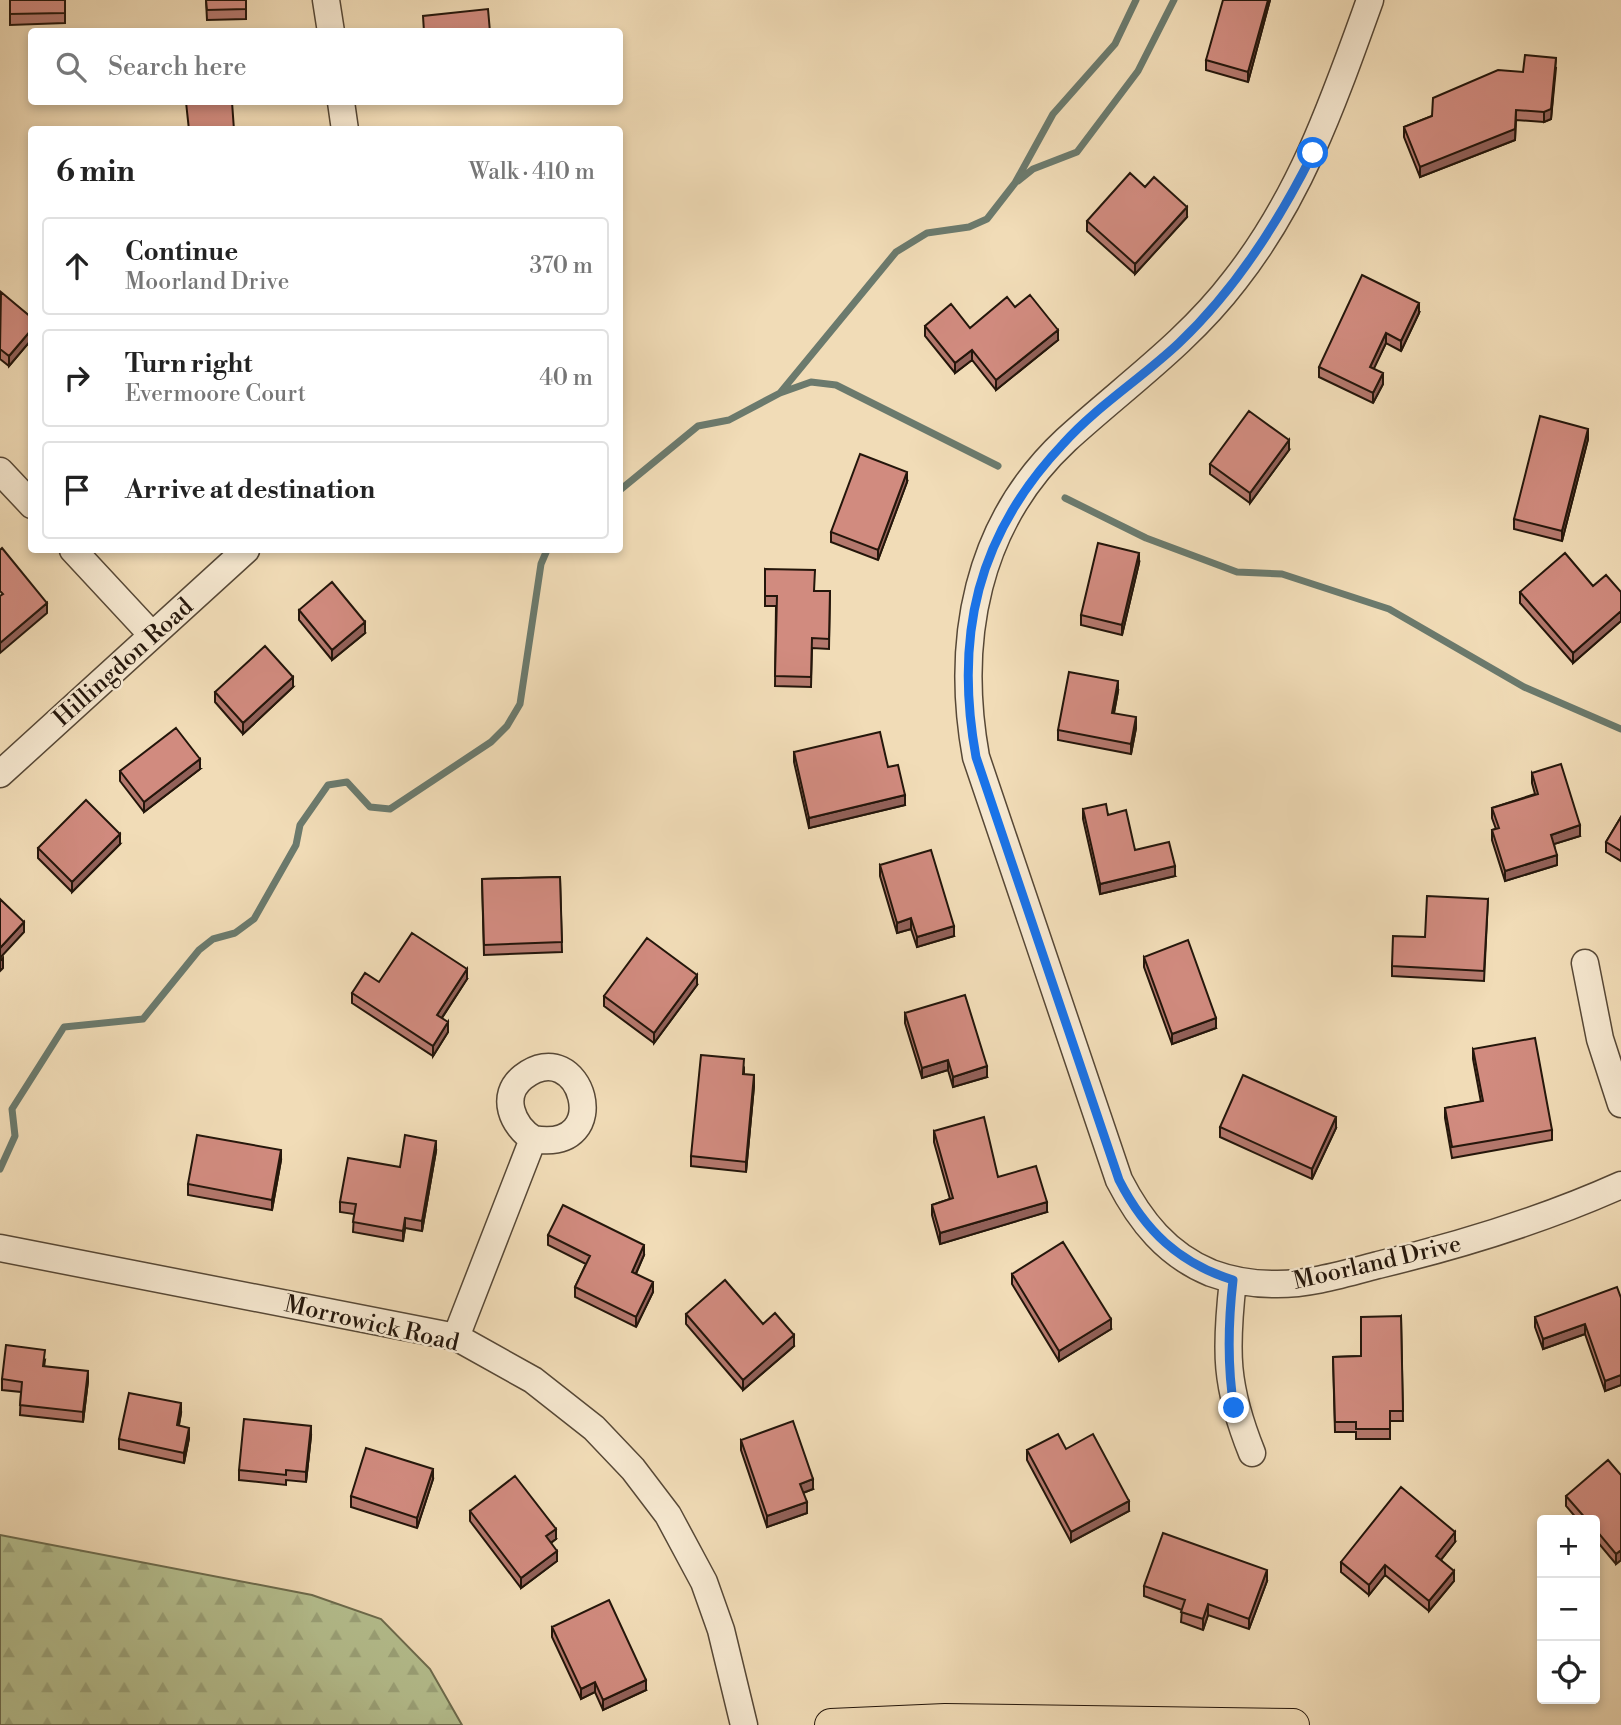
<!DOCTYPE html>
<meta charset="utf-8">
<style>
body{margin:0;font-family:"Libre Bodoni",serif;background:#f6f6f6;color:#222}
.controls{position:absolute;right:21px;bottom:21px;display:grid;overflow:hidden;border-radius:7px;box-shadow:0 4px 10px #0003}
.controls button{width:63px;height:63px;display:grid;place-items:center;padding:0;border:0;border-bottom:2px solid #e0e0e0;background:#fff;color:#222;font:35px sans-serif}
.stop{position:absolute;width:21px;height:21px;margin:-16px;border:5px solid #1a73e8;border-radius:50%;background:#fff}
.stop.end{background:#1a73e8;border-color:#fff;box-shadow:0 2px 7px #0008}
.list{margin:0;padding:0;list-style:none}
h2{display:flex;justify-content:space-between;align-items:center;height:91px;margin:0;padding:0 28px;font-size:30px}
h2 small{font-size:23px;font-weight:400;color:#767676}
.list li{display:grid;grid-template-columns:46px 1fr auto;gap:21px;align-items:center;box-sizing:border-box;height:98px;margin:0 14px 14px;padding:0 14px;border:2px solid #e0e0e0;border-radius:7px}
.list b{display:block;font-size:26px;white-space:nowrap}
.list p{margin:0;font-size:23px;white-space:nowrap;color:#767676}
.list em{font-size:23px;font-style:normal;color:#767676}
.icon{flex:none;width:38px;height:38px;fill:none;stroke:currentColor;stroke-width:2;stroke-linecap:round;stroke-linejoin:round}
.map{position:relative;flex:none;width:1621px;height:1725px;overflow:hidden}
.search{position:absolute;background:#fff;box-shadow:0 4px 10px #0003;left:28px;top:28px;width:595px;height:77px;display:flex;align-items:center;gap:18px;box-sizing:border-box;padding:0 24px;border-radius:7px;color:#767676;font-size:26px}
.panel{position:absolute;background:#fff;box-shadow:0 4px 10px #0003;left:28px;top:126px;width:595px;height:427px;border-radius:7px}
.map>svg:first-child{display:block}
</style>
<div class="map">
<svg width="1621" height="1725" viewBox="0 0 1621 1725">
<defs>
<pattern id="forest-firs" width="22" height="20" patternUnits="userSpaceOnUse" patternTransform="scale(1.75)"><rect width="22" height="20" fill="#b6c191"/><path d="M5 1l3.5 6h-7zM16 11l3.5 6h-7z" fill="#9ca57c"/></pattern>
</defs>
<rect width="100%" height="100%" fill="#f1dcb7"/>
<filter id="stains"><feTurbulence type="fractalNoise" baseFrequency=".00286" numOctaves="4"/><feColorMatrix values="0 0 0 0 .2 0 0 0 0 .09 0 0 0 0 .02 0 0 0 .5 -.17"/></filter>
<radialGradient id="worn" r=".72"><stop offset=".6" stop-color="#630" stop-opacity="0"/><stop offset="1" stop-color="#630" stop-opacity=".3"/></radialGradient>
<path fill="url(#forest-firs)" stroke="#6d6c4e" stroke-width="2" d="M 0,1535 L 312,1595 L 381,1619 L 430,1669 L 462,1725 L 0,1725 Z"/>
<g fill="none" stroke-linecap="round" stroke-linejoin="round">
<path stroke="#6b7a6d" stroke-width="7" d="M 1018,181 L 1033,169 L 1077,152 L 1138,71 L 1174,0
M 780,393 L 896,252 L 927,233 L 969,227 L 987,219 L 1015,183 L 1053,114 L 1115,44 L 1136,0
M 620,490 L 698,426 L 729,420 L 780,393 L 811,382 L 836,385 L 998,466
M 1065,498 L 1146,538 L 1237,572 L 1282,574 L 1389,609 L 1524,687 L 1621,729
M 0,1169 L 15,1136 L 12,1109 L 64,1027 L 143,1019 L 199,950 L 213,939 L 235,933 L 254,919 L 296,845 L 300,825 L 328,785 L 347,782 L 370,807 L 390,809 L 491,742 L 507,726 L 520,704 L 541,564 L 547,550"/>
<g stroke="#574836" stroke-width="29">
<path id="minor" d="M 326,0 L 331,32
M 1370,0 C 1334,100 1301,196 1235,280 C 1187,343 1124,387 1066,440 C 976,524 955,641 976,757 L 1119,1180 C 1140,1221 1167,1255 1211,1273 C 1230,1280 1252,1284 1273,1284 C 1308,1285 1344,1274 1378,1265 C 1461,1245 1543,1220 1621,1185
M 341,102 L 345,130
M 0,471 L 32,505
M 73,550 L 152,635
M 0,774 L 246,550
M 1585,963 L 1600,1039 L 1621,1104
M 0,1248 L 456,1337 L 533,1380 L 594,1428 L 633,1469 L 668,1515 L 704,1582 L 721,1630 L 744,1725
M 1233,1280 C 1225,1351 1225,1386 1252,1453
M 456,1337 L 533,1139 C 617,1154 581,1032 523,1077 C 499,1096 513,1126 533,1139"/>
</g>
<g stroke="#24160b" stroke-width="34">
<path id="major" d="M 831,1725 L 945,1720 L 1293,1725"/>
</g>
<use href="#minor" stroke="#f6e8d0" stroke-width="26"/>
<use href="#major" stroke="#f1dcb7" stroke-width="32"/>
</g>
<path fill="#b4786d" stroke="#24160b" stroke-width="2" d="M 10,0 L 65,0 L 65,23 L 10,25 Z
M 206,0 L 246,0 L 246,19 L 207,20 Z
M 1270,0 L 1248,82 L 1206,70 L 1206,60 Z
M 1556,68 L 1551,119 L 1544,122 L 1516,120 L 1515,140 L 1420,177 L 1404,137 L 1404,127 L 1432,116 L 1523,72 Z
M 1145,187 L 1187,217 L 1135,274 L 1087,231 L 1087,221 Z
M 0,293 L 32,318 L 32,339 L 9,366 L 0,359 Z
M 1015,307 L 1058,340 L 996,390 L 972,360 L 955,373 L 925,336 L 925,326 L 970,328 Z
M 1419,313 L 1401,351 L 1386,343 L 1373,369 L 1383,384 L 1373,403 L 1319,377 L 1319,367 Z
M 1588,439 L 1562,541 L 1514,529 L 1514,519 Z
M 1289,450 L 1250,503 L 1210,474 L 1210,464 Z
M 907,482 L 878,560 L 831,542 L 831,532 Z
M 1139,563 L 1122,635 L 1081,625 L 1081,615 Z
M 765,569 L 815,591 L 830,591 L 829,649 L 812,648 L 811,687 L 775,686 L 776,606 L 765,606 Z
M 1593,586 L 1621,592 L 1621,621 L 1573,663 L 1520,603 L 1520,592 Z
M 299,610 L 365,633 L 332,660 L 299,620 Z
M 293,687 L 243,734 L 215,702 L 215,692 Z
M 1118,691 L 1114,713 L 1136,728 L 1131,754 L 1058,740 L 1058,730 Z
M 794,752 L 888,767 L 905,805 L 809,828 L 794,762 Z
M 200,769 L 144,812 L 120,781 L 120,771 Z
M 1532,773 L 1580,836 L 1554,844 L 1557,865 L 1505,881 L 1492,840 L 1492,830 L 1496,829 L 1492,818 L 1492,808 L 1535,794 L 1532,783 Z
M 1083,809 L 1108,815 L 1135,850 L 1175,876 L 1100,894 L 1083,819 Z
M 1621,817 L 1621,861 L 1606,852 L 1606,842 Z
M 120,844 L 72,892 L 38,858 L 38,848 Z
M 880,865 L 954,936 L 917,947 L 911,929 L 897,933 L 880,876 Z
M 560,877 L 562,952 L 484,955 L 482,879 Z
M 1488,899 L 1484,981 L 1392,976 L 1392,966 L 1425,937 Z
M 1144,957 L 1216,1028 L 1172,1044 L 1144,967 Z
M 467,979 L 442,1018 L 448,1032 L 433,1056 L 352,1003 L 352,993 L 379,982 Z
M 697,985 L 654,1043 L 604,1006 L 604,996 Z
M 905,1013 L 987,1077 L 953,1087 L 948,1070 L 922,1078 L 905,1023 Z
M 1473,1049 L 1552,1130 L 1552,1140 L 1452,1158 L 1445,1118 L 1445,1108 L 1481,1102 L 1473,1059 Z
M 744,1069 L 744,1074 L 754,1086 L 746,1172 L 691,1166 L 691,1156 Z
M 1220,1127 L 1336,1128 L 1312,1179 L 1220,1137 Z
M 934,1131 L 998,1177 L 1047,1212 L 940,1244 L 932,1215 L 932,1205 L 950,1199 L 934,1142 Z
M 436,1151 L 422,1231 L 405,1228 L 403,1241 L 353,1232 L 354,1214 L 340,1212 L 340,1202 L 400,1167 Z
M 281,1160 L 272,1210 L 188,1195 L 188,1184 Z
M 548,1235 L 644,1255 L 636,1274 L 653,1292 L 636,1327 L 575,1297 L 575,1287 L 586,1264 L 548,1245 Z
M 1012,1274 L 1111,1329 L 1059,1361 L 1012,1284 Z
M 1621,1298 L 1621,1385 L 1605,1391 L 1585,1334 L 1543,1349 L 1535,1327 L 1535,1317 Z
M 686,1314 L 763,1324 L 794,1346 L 743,1390 L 686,1324 Z
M 1401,1316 L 1403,1421 L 1390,1421 L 1390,1439 L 1356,1439 L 1356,1432 L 1335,1432 L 1333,1357 L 1361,1356 Z
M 45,1360 L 44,1367 L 88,1381 L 83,1422 L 20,1415 L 21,1392 L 2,1390 L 2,1379 Z
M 181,1413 L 179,1425 L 189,1438 L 184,1463 L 119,1449 L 119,1439 Z
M 311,1436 L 306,1482 L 286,1480 L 286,1485 L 239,1480 L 239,1470 Z
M 741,1440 L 813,1489 L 803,1493 L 807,1513 L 767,1527 L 741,1450 Z
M 1066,1449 L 1129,1511 L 1071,1542 L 1027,1460 L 1027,1450 Z
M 1621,1475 L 1621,1560 L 1616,1564 L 1595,1539 L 1595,1520 L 1578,1520 L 1566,1506 L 1566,1496 Z
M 433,1479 L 417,1528 L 351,1507 L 351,1496 Z
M 470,1511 L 556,1539 L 551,1543 L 557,1561 L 521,1588 L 470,1521 Z
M 1455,1542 L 1441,1560 L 1454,1581 L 1429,1611 L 1385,1575 L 1369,1595 L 1341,1572 L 1341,1562 Z
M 1267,1581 L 1249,1629 L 1208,1615 L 1203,1630 L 1181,1622 L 1182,1610 L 1144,1596 L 1144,1586 Z
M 552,1627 L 646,1690 L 603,1710 L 595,1692 L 581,1699 L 552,1637 Z"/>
<path fill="#926159" stroke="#24160b" stroke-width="2" d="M 1268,0 L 1270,0 L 1248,82 L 1248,72 Z
M 1556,58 L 1551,119 L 1544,122 L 1544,112 Z
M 1516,110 L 1515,140 L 1420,177 L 1420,167 Z
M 1187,207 L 1187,217 L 1135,274 L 1135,264 Z
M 1419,303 L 1419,313 L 1401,351 L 1401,341 Z
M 32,329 L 32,339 L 9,366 L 9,356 Z
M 1058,330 L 1058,340 L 996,390 L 996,380 Z
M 1386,333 L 1386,343 L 1370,377 L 1370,367 Z
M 972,350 L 972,360 L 955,373 L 955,363 Z
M 1383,373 L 1383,384 L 1373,403 L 1373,393 Z
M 1588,429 L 1588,439 L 1562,541 L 1562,531 Z
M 1289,440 L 1289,450 L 1250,503 L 1250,493 Z
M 907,472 L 907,482 L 878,560 L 878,550 Z
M 1139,553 L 1139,563 L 1122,635 L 1122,625 Z
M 47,603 L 47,613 L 0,653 L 0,643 Z
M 1621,611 L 1621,621 L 1573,663 L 1573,653 Z
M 365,622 L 365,633 L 332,660 L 332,650 Z
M 293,677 L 293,687 L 243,734 L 243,723 Z
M 1118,681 L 1118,691 L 1112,723 L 1112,713 Z
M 1136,717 L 1136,728 L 1131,754 L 1131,744 Z
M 200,759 L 200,769 L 144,812 L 144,802 Z
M 905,795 L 905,805 L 809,828 L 809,818 Z
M 1580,825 L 1580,836 L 1551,845 L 1551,835 Z
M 120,834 L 120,844 L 72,892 L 72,882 Z
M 1557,855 L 1557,865 L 1505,881 L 1505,871 Z
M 1175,866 L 1175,876 L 1100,894 L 1100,884 Z
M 911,918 L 911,929 L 897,933 L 897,923 Z
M 24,922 L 24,932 L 0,958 L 0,948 Z
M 954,926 L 954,936 L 917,947 L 917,937 Z
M 3,958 L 3,968 L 0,971 L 0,961 Z
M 467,969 L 467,979 L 437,1025 L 437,1015 Z
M 697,975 L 697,985 L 654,1043 L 654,1033 Z
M 1216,1018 L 1216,1028 L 1172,1044 L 1172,1034 Z
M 448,1022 L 448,1032 L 433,1056 L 433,1046 Z
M 948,1060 L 948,1070 L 922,1078 L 922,1068 Z
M 987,1066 L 987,1077 L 953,1087 L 953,1077 Z
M 754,1075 L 754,1086 L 746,1172 L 746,1162 Z
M 1336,1117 L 1336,1128 L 1312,1179 L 1312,1169 Z
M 436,1141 L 436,1151 L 422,1231 L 422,1221 Z
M 281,1150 L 281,1160 L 272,1210 L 272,1200 Z
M 1047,1202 L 1047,1212 L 940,1244 L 940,1233 Z
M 405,1218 L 405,1228 L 403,1241 L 403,1231 Z
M 644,1245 L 644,1255 L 632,1282 L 632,1272 Z
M 653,1282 L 653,1292 L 636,1327 L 636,1317 Z
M 1111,1319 L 1111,1329 L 1059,1361 L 1059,1351 Z
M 1585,1324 L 1585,1334 L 1543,1349 L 1543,1339 Z
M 794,1335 L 794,1346 L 743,1390 L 743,1380 Z
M 88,1371 L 88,1381 L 83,1422 L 83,1412 Z
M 1621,1375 L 1621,1385 L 1605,1391 L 1605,1381 Z
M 181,1403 L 181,1413 L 177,1435 L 177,1425 Z
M 311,1426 L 311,1436 L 306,1482 L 306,1472 Z
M 189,1428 L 189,1438 L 184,1463 L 184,1453 Z
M 433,1469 L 433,1479 L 417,1528 L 417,1518 Z
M 813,1479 L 813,1489 L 800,1494 L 800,1484 Z
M 1129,1501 L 1129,1511 L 1071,1542 L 1071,1532 Z
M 807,1502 L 807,1513 L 767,1527 L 767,1516 Z
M 556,1529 L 556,1539 L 546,1546 L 546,1536 Z
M 1455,1532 L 1455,1542 L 1436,1566 L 1436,1556 Z
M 1621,1550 L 1621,1560 L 1616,1564 L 1616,1554 Z
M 557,1551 L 557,1561 L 521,1588 L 521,1578 Z
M 1385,1565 L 1385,1575 L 1369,1595 L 1369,1585 Z
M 1267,1570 L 1267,1581 L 1249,1629 L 1249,1619 Z
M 1454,1571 L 1454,1581 L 1429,1611 L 1429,1601 Z
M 1208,1604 L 1208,1615 L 1203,1630 L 1203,1619 Z
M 646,1680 L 646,1690 L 603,1710 L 603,1700 Z
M 595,1682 L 595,1692 L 581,1699 L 581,1689 Z"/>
<path fill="#d18b7f" stroke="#24160b" stroke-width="2" d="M 10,0 L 65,0 L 65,13 L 10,14 Z
M 206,0 L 246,0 L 246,9 L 207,10 Z
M 1223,0 L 1268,0 L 1248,72 L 1206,60 Z
M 488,9 L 490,32 L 424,32 L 423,16 Z
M 1525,55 L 1556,58 L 1551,109 L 1544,112 L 1516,110 L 1515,129 L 1420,167 L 1404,127 L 1432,116 L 1433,98 L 1498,70 L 1523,72 Z
M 186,102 L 232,102 L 234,130 L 189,130 Z
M 1130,173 L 1145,187 L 1154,177 L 1187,207 L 1135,264 L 1087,221 Z
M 1362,275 L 1419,303 L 1401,341 L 1386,333 L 1370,367 L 1383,373 L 1373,393 L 1319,367 Z
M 1,292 L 32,318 L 32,329 L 9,356 L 0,349 Z
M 1030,295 L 1058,330 L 996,380 L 972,350 L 955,363 L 925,326 L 951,304 L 970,328 L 1007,297 L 1015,307 Z
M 1249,411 L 1289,440 L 1250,493 L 1210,464 Z
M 1540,416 L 1588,429 L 1562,531 L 1514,519 Z
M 860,454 L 907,472 L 878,550 L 831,532 Z
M 1098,543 L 1139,553 L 1122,625 L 1081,615 Z
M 2,548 L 47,603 L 0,643 L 0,596 L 3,594 L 0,591 L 0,550 Z
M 1565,553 L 1593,586 L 1606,575 L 1621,592 L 1621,611 L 1573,653 L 1520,592 Z
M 765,569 L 815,570 L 814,591 L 830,591 L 829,639 L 812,638 L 811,677 L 775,676 L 777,596 L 765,596 Z
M 332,582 L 365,622 L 332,650 L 299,610 Z
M 265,646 L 293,677 L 243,723 L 215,692 Z
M 1069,672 L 1118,681 L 1112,713 L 1136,717 L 1131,744 L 1058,730 Z
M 176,728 L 200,759 L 144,802 L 120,771 Z
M 880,732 L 888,767 L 898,765 L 905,795 L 809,818 L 794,752 Z
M 1561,764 L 1580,825 L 1551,835 L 1557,855 L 1505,871 L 1492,830 L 1499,828 L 1492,808 L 1538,794 L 1532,773 Z
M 86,800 L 120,834 L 72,882 L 38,848 Z
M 1106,804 L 1108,815 L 1126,810 L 1135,850 L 1169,842 L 1175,866 L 1100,884 L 1083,809 Z
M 1621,817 L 1621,851 L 1606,842 Z
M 931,850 L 954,926 L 917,937 L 911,918 L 897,923 L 880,865 Z
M 560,877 L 562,942 L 484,945 L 482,879 Z
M 1427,896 L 1488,899 L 1484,971 L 1392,966 L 1393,936 L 1425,937 Z
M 0,899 L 24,922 L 0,948 Z
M 412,933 L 467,969 L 437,1015 L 448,1022 L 433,1046 L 352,993 L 365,973 L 379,982 Z
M 647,938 L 697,975 L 654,1033 L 604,996 Z
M 1188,940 L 1216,1018 L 1172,1034 L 1144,957 Z
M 965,995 L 987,1066 L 953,1077 L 948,1060 L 922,1068 L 905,1013 Z
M 1535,1038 L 1552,1130 L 1452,1147 L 1445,1108 L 1483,1101 L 1473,1049 Z
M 701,1055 L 744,1059 L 743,1074 L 754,1075 L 746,1162 L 691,1156 Z
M 1243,1075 L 1336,1117 L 1312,1169 L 1220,1127 Z
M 984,1117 L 998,1177 L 1036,1166 L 1047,1202 L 940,1233 L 932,1205 L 953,1198 L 934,1131 Z
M 197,1135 L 281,1150 L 272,1200 L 188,1184 Z
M 405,1135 L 436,1141 L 422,1221 L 405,1218 L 403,1231 L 353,1222 L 356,1204 L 340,1202 L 348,1158 L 400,1167 Z
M 563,1205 L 644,1245 L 632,1272 L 653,1282 L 636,1317 L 575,1287 L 590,1256 L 548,1235 Z
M 1063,1242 L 1111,1319 L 1059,1351 L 1012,1274 Z
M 725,1280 L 763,1324 L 775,1313 L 794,1335 L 743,1380 L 686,1314 Z
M 1617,1287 L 1621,1298 L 1621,1375 L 1605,1381 L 1585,1324 L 1543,1339 L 1535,1317 Z
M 1401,1316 L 1403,1411 L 1390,1411 L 1390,1429 L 1356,1429 L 1356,1422 L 1335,1422 L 1333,1357 L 1361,1356 L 1361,1317 Z
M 6,1345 L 45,1350 L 43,1366 L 88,1371 L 83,1412 L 20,1405 L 22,1382 L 2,1379 Z
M 129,1393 L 181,1403 L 177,1425 L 189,1428 L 184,1453 L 119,1439 Z
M 244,1419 L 311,1426 L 306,1472 L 286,1470 L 286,1475 L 239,1470 Z
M 793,1421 L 813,1479 L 800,1484 L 807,1502 L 767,1516 L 741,1440 Z
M 1058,1434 L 1066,1449 L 1093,1434 L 1129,1501 L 1071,1532 L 1027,1450 Z
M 366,1448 L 433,1469 L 417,1518 L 351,1496 Z
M 1608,1460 L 1621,1475 L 1621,1550 L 1616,1554 L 1595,1529 L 1595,1520 L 1587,1520 L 1566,1496 Z
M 515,1476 L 556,1529 L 546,1536 L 557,1551 L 521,1578 L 470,1511 Z
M 1401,1487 L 1455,1532 L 1436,1556 L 1454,1571 L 1429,1601 L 1385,1565 L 1369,1585 L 1341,1562 Z
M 1163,1533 L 1267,1570 L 1249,1619 L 1208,1604 L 1203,1619 L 1181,1612 L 1185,1600 L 1144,1586 Z
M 609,1600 L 646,1680 L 603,1700 L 595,1682 L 581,1689 L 552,1627 Z"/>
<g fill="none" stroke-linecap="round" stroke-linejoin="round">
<path stroke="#1a73e8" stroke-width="9" d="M 1234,1408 C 1227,1365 1228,1324 1233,1280 C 1179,1263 1145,1231 1119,1180 L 976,757 C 954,636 977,535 1063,444 C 1097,406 1142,378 1179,343 C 1236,289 1278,223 1313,153"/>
</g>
<g text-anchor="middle" stroke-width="5" stroke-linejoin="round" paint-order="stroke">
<g font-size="24" fill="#24160b" stroke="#f6e8d0">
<text transform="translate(123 662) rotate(-42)" y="8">Hillingdon Road</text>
<text transform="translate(1377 1262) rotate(-13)" y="8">Moorland Drive</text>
<text transform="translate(372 1323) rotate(13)" y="8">Morrowick Road</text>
</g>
</g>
<rect width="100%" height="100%" filter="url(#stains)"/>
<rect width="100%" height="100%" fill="url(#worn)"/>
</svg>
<div class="controls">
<button>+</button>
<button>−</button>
<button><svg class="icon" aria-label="locate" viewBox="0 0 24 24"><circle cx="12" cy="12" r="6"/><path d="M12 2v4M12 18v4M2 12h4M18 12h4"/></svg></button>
</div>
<div class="stop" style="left:1313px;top:153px"></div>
<div class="stop end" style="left:1234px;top:1408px"></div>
<div class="search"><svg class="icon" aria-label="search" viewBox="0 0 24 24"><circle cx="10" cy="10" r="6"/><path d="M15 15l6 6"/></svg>Search here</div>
<section class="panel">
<h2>6 min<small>Walk · 410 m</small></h2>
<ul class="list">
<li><svg class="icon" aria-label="ahead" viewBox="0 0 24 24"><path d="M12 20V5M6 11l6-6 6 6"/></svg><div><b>Continue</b><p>Moorland Drive</p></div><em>370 m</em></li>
<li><svg class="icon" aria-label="right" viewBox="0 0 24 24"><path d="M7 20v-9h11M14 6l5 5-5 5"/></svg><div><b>Turn right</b><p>Evermoore Court</p></div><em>40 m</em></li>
<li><svg class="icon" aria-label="arrive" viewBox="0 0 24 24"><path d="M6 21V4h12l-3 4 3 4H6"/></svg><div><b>Arrive at destination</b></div></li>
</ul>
</section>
</div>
